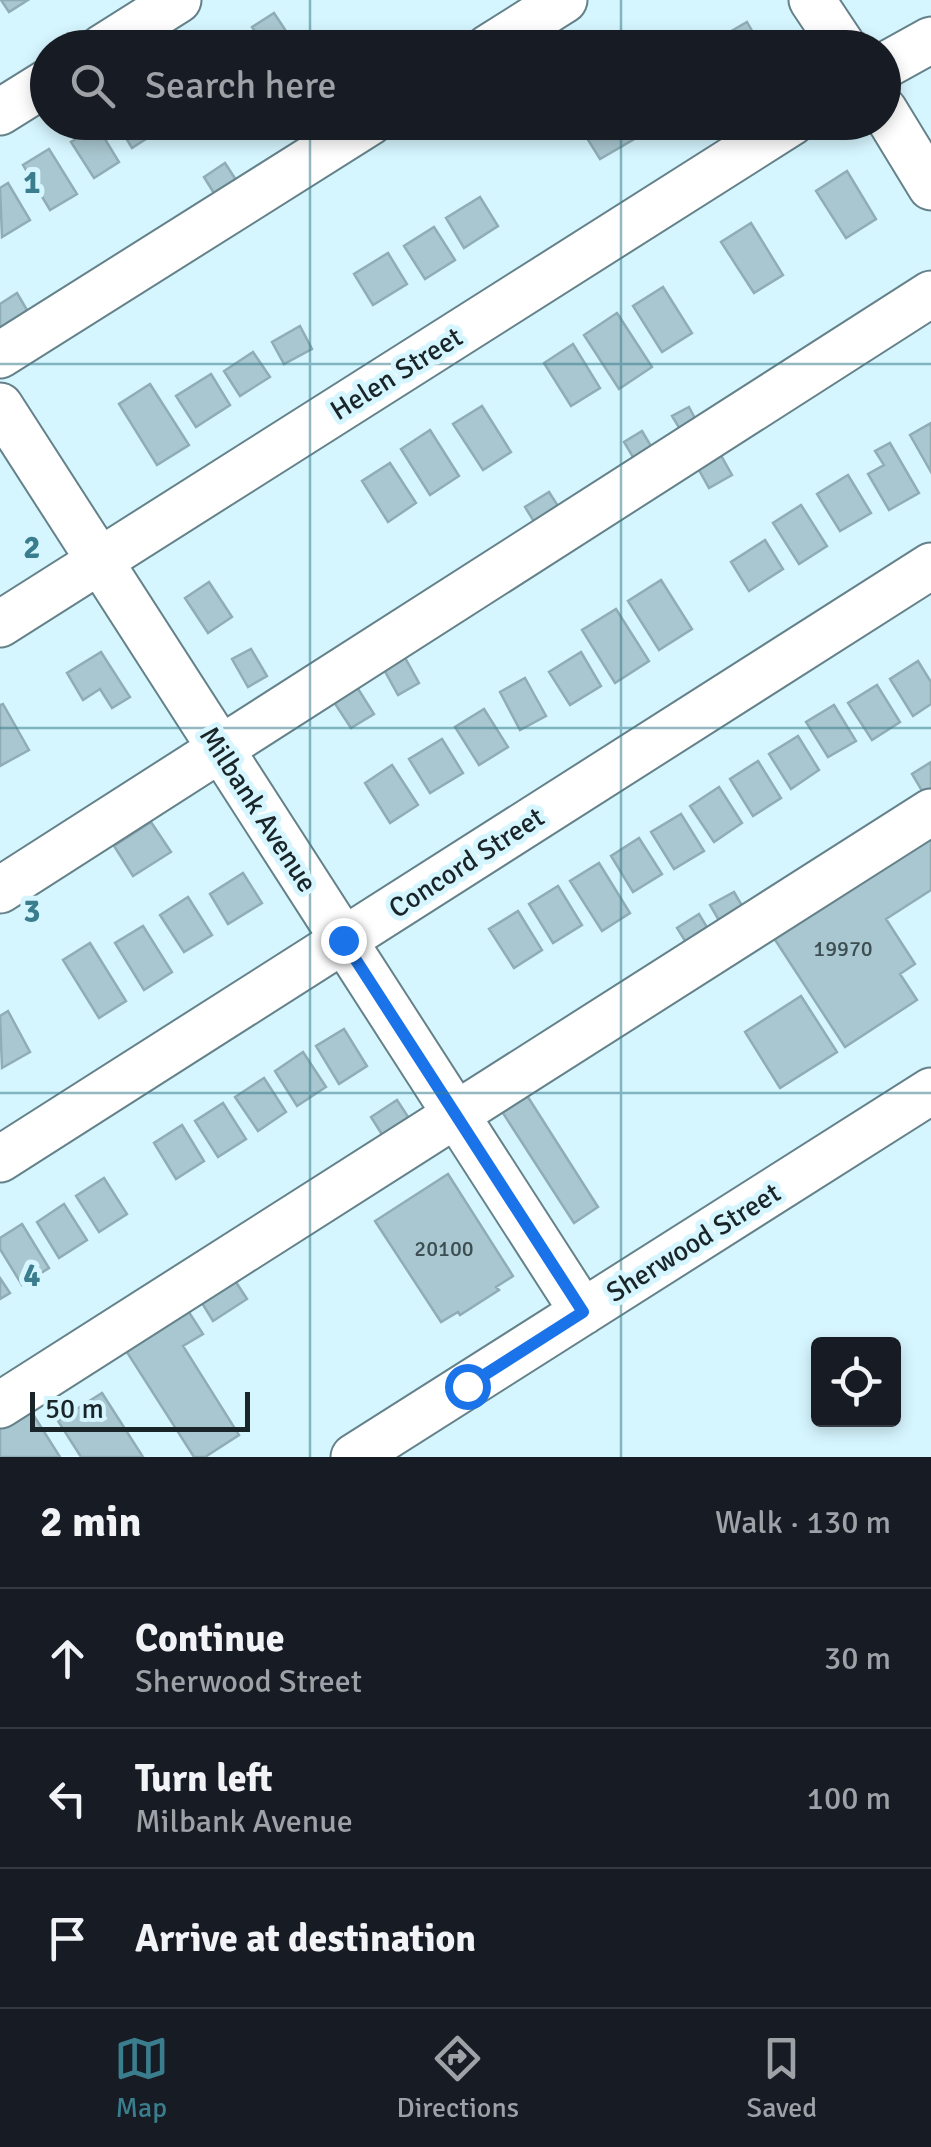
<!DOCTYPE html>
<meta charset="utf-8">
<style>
body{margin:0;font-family:Signika,sans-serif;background:#20242c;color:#f1f3f6}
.controls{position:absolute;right:30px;bottom:30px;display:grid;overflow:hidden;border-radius:10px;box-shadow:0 5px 15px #0003}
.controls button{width:90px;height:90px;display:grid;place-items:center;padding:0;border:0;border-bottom:2px solid #363941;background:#171b24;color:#f1f3f6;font:50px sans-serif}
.scale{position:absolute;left:30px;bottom:25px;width:220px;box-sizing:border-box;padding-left:10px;border:5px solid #192528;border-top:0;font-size:28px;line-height:35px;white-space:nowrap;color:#192528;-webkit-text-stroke:8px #d6f6ff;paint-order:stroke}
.stop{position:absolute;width:30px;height:30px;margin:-22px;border:8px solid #1a73e8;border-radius:50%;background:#fff}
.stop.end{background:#1a73e8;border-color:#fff;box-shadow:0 2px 10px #0008}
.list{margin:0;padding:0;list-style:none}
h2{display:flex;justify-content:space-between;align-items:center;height:130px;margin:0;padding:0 40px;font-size:42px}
h2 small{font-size:32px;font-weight:400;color:#9ea1a6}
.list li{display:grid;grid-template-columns:65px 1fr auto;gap:30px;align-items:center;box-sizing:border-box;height:140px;padding:0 40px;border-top:2px solid #363941}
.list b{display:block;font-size:38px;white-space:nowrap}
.list p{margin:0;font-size:32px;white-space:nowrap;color:#9ea1a6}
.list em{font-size:32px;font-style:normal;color:#9ea1a6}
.icon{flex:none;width:55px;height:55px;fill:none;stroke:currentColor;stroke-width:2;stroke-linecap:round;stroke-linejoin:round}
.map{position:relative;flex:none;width:931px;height:1457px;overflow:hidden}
.search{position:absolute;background:#171b24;box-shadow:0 5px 15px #0003;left:30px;right:30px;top:30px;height:110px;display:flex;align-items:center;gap:25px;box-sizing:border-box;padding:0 35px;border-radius:55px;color:#9ea1a6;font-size:38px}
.sheet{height:550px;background:#171b24}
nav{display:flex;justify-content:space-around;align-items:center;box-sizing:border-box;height:140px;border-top:2px solid #363941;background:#171b24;font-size:28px;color:#9ea1a6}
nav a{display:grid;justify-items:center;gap:5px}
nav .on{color:#3a7d8d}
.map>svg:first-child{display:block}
</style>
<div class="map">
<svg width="931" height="1457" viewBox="0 0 931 1457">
<rect width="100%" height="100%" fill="#d6f6ff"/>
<path fill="#a9c7d0" stroke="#90adb6" stroke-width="2.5" d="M 1,0 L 28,0 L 9,12 Z
M 274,13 L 296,46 L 294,48 L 266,48 L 252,27 Z
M 747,22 L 762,48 L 720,48 L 716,40 Z
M 233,36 L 240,48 L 214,48 Z
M 116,122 L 164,122 L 166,126 L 132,148 Z
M 588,122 L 626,122 L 636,138 L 600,159 L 580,127 Z
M 97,126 L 119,162 L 94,178 L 71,142 Z
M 49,149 L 77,194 L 50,210 L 23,165 Z
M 225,163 L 242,189 L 220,203 L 204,177 Z
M 847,171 L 876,219 L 846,238 L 816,191 Z
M 8,183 L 30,220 L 2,237 L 0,188 Z
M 480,197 L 498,226 L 464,248 L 446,218 Z
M 751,223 L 783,275 L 754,293 L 721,242 Z
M 434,227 L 455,260 L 425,279 L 404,246 Z
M 388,253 L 407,284 L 373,305 L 354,274 Z
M 663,287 L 692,333 L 662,352 L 633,306 Z
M 17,293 L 34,322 L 0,331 L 0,304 Z
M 617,313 L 652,367 L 619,389 L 584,335 Z
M 300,326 L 312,349 L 284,364 L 272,342 Z
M 573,344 L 600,388 L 571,406 L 544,363 Z
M 253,352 L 270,377 L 240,396 L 224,371 Z
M 211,374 L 230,405 L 196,427 L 176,396 Z
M 150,384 L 189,445 L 157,465 L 119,404 Z
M 482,406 L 511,452 L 483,470 L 453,424 Z
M 689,407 L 701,430 L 686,439 L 672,416 Z
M 931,423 L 931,472 L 910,435 Z
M 430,430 L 459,476 L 430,495 L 401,449 Z
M 642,431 L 658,458 L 640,469 L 624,442 Z
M 890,443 L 919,493 L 889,510 L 868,474 L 884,465 L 875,451 Z
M 718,450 L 732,475 L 709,488 L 695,463 Z
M 390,463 L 416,503 L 388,522 L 362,481 Z
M 848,475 L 871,513 L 840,531 L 817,494 Z
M 549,492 L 565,517 L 541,533 L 525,507 Z
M 801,505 L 827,546 L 799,564 L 773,523 Z
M 765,540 L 783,569 L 749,591 L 731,562 Z
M 661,580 L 692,629 L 659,650 L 628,601 Z
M 209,582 L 232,617 L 208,633 L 185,598 Z
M 616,609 L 649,661 L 615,683 L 582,630 Z
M 251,649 L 267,676 L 248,687 L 232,659 Z
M 101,652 L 130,697 L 112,708 L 100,689 L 83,700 L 67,673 Z
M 581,652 L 601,686 L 570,705 L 549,672 Z
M 403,654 L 419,683 L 398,695 L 382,666 Z
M 918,661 L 931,682 L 931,704 L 913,716 L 890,679 Z
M 525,678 L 546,716 L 520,730 L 500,692 Z
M 355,684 L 374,714 L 351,728 L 332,699 Z
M 877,685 L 900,722 L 872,740 L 848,703 Z
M 3,704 L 29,750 L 0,766 L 0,705 Z
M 834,705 L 856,741 L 828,757 L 806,722 Z
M 484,709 L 508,747 L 479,765 L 455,727 Z
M 798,736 L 819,770 L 791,789 L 769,754 Z
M 442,739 L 463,773 L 430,793 L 409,759 Z
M 758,761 L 781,798 L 753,816 L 730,779 Z
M 931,762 L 931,799 L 928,801 L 912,774 Z
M 392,765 L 418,805 L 390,823 L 365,783 Z
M 719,787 L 742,823 L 714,842 L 690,806 Z
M 681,814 L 704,851 L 674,869 L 651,832 Z
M 151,822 L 171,852 L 133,876 L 114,846 Z
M 931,828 L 931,890 L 886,919 L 915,964 L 900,974 L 917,1000 L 845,1047 L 770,932 Z
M 639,838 L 662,874 L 633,892 L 611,856 Z
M 599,863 L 630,913 L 602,931 L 570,881 Z
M 243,873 L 262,903 L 228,924 L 210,894 Z
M 558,886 L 582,925 L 553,943 L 529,904 Z
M 734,892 L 748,916 L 724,929 L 710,905 Z
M 188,897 L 212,935 L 184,952 L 160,915 Z
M 518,911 L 542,950 L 514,968 L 489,929 Z
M 699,914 L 714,939 L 692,952 L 677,928 Z
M 143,926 L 172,972 L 144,990 L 115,943 Z
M 90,943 L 126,1001 L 99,1018 L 63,960 Z
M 801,996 L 837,1052 L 780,1088 L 745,1032 Z
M 8,1011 L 30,1052 L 2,1068 L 0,1016 Z
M 344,1029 L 367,1066 L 339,1084 L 316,1046 Z
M 303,1052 L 326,1087 L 297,1106 L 275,1071 Z
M 264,1078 L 286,1112 L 258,1131 L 235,1097 Z
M 526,1094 L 598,1207 L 574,1223 L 501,1110 Z
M 397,1100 L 414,1126 L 388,1144 L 371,1117 Z
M 223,1103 L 246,1139 L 218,1157 L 195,1121 Z
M 182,1125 L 204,1161 L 176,1179 L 154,1143 Z
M 448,1174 L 513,1276 L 496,1287 L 499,1290 L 460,1315 L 458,1312 L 441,1322 L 375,1221 Z
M 104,1178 L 127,1214 L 99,1232 L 76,1196 Z
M 64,1204 L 87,1240 L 59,1258 L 37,1222 Z
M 22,1224 L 49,1268 L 22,1285 L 0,1249 L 0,1238 Z
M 232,1276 L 247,1299 L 213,1321 L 199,1298 Z
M 0,1278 L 10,1293 L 0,1299 Z
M 185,1306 L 203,1334 L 183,1346 L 239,1435 L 205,1457 L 194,1457 L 123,1346 Z
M 102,1393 L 143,1457 L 81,1457 L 58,1421 Z
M 29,1408 L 60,1457 L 0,1457 L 0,1426 Z"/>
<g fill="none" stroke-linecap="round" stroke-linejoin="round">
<g stroke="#658189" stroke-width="49">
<path id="minor" d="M 812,0 L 844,48
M 102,48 L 178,0
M 488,48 L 564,0
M 884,66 L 931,40
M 884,110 L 931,187
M 0,112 L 48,82
M 0,355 L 370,122
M 0,406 L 583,1312
M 0,624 L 792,122
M 0,890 L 931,294
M 0,1159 L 931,566
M 0,1405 L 931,812
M 354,1457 L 931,1091"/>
</g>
<use href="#minor" stroke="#fff" stroke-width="45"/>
</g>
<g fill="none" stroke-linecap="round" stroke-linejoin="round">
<path stroke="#1a73e8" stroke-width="12" d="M 343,940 L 583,1312 L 467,1386"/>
</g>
<path fill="none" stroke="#3a7d8d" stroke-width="2.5" stroke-opacity="0.55" d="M 310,0 L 310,48M 621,0 L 621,48M 310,122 L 310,1457M 621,122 L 621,1457M 0,364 L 931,364M 0,728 L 931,728M 0,1093 L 931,1093"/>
<g text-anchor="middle" stroke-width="10" stroke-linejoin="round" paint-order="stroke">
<g font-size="22" fill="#3d4e52">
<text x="843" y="956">19970</text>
<text x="444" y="1256">20100</text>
</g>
<g font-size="28" fill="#192528" stroke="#d6f6ff">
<text transform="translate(396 373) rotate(-32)" y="10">Helen Street</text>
<text transform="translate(259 809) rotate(57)" y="10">Milbank Avenue</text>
<text transform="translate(466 862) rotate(-33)" y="10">Concord Street</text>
<text transform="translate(693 1242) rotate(-32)" y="10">Sherwood Street</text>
</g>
</g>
<g font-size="32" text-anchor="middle" font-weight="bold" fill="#3a7d8d" stroke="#d6f6ff" stroke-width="10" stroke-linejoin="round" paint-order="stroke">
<text x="32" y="193">1</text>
<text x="32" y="558">2</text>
<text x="32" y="922">3</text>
<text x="32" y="1286">4</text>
</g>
</svg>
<div class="controls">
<button><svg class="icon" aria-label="locate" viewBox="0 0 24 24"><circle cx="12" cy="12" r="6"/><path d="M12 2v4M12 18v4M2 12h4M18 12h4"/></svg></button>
</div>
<div class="scale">50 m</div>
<div class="stop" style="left:467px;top:1386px"></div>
<div class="stop end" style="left:343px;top:940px"></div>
<div class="search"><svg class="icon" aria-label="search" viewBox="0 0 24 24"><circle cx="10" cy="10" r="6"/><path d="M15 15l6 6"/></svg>Search here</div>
</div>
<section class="sheet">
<h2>2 min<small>Walk · 130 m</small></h2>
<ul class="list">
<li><svg class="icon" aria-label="ahead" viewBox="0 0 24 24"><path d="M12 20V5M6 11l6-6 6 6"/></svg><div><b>Continue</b><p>Sherwood Street</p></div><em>30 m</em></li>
<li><svg class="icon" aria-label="left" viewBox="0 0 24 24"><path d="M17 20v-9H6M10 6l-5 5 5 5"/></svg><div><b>Turn left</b><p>Milbank Avenue</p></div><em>100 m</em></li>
<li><svg class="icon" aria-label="arrive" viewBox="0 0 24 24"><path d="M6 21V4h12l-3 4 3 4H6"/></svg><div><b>Arrive at destination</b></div></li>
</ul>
</section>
<nav>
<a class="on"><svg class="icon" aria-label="map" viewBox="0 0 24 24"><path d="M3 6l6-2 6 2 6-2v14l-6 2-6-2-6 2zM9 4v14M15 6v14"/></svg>Map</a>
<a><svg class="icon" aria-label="directions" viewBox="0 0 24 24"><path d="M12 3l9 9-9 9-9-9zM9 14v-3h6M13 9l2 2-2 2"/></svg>Directions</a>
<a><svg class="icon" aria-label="saved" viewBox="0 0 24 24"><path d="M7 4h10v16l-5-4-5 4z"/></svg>Saved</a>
</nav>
